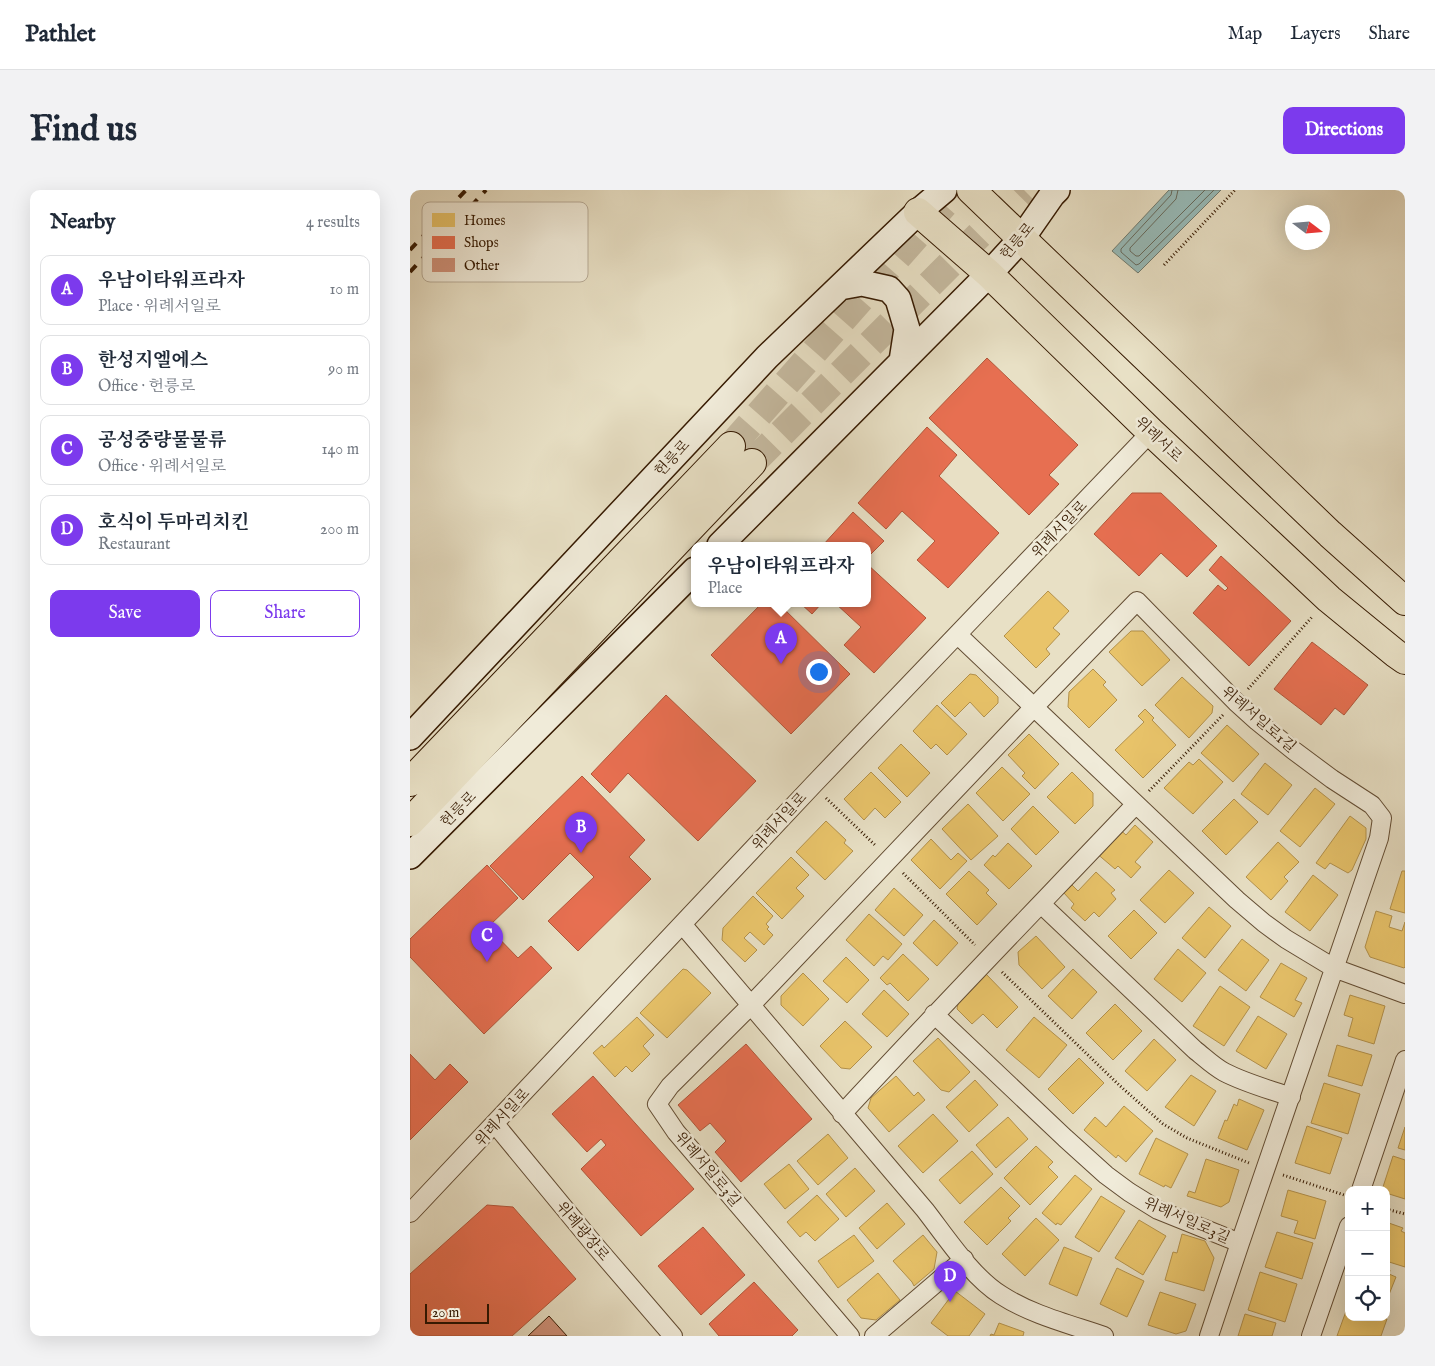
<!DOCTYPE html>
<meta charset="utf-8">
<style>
body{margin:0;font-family:"IM FELL English","Noto Serif KR",serif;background:#f2f2f3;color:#1f2937}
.controls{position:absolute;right:15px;bottom:15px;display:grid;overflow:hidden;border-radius:10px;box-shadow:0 5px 20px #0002}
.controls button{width:45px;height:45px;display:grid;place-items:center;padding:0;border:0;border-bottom:1px solid #e0e1e3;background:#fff;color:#1f2937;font:25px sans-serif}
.compass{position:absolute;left:875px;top:15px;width:45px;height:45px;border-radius:50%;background:#fff;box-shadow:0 5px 20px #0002;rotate:106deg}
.scale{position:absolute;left:15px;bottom:12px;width:64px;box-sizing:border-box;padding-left:5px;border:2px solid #361a02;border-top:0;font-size:14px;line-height:18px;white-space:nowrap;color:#361a02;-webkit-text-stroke:4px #f0ebd9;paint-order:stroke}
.you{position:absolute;left:408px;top:481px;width:18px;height:18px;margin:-12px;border:4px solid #fff;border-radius:50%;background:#1a73e8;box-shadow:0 0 0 8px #1a73e833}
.badge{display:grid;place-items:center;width:32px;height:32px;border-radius:50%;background:#7c3aed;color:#fff;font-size:16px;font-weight:700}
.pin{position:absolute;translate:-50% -41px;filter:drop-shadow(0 1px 2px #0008)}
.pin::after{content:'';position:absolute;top:26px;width:18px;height:15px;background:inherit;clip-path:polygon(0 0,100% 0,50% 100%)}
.popup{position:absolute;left:281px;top:352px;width:180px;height:65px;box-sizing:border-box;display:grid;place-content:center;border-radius:10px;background:#fff;filter:drop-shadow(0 1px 4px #0005);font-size:16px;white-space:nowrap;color:#747a83}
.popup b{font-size:19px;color:#1f2937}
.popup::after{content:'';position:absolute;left:50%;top:100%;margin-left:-10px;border:10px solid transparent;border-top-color:#fff}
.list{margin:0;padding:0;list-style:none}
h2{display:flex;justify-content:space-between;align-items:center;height:65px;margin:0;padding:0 20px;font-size:21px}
h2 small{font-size:16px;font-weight:400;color:#747a83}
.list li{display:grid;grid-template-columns:32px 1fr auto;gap:15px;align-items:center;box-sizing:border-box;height:70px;margin:0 10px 10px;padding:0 10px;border:1px solid #e0e1e3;border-radius:10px}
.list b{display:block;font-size:19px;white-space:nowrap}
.list p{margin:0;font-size:16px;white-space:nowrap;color:#747a83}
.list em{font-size:16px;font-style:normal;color:#747a83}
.actions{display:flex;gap:10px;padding:15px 20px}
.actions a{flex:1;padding:11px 0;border:1px solid #7c3aed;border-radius:10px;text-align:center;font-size:18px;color:#7c3aed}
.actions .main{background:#7c3aed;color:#fff}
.icon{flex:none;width:28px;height:28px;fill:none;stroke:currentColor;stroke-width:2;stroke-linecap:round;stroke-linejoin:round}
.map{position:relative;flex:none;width:995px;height:1146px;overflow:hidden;border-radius:10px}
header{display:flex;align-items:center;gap:30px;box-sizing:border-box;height:70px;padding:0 25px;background:#fff;border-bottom:1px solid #e0e1e3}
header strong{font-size:24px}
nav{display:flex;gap:28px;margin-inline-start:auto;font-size:18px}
.intro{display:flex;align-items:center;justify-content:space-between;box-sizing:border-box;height:120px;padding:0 30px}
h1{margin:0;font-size:35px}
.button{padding:12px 22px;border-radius:10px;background:#7c3aed;color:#fff;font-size:18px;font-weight:700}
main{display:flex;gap:30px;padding:0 30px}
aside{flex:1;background:#fff;border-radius:10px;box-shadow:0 5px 20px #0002}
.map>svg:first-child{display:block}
</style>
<header>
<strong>Pathlet</strong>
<nav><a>Map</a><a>Layers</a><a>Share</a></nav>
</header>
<div class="intro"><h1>Find us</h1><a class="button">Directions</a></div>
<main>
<aside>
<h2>Nearby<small>4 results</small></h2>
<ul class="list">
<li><span class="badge">A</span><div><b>우남이타워프라자</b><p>Place · 위례서일로</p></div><em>10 m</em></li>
<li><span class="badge">B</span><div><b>한성지엘에스</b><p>Office · 헌릉로</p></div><em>90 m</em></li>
<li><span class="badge">C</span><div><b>공성중량물물류</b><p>Office · 위례서일로</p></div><em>140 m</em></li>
<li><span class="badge">D</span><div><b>호식이 두마리치킨</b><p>Restaurant</p></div><em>200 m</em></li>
</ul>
<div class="actions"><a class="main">Save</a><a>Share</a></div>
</aside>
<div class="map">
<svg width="995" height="1146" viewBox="0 0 995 1146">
<rect width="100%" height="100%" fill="#e8e0c5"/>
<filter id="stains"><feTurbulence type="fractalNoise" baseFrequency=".004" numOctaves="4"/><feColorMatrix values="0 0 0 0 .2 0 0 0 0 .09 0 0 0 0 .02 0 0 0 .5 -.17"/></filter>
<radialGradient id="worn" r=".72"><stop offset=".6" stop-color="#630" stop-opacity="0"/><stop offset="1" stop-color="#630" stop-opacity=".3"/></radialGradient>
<path fill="#98bcba" stroke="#717b70" d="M 759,0 L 811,0 L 728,83 L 702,61 Z"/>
<path fill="#e9c46a" stroke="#b3914b" d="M 638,401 L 659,421 L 643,438 L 650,444 L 636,459 L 640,464 L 626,478 L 594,446 Z
M 721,441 L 733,441 L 760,470 L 732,496 L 699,462 Z
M 683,479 L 696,492 L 693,495 L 707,510 L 679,538 L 658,517 L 659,502 Z
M 560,484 L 566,485 L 588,507 L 588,513 L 574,527 L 560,512 L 545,527 L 531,513 Z
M 772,487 L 803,516 L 802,523 L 779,548 L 745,515 Z
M 527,515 L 557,544 L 537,565 L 526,554 L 521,559 L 503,541 Z
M 735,519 L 744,528 L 742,530 L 766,555 L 733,588 L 705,560 L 734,532 L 728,526 Z
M 817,535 L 849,564 L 823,592 L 791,563 Z
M 619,544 L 649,574 L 625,599 L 612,586 L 615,583 L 598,565 Z
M 491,554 L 520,583 L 497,607 L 468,578 Z
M 789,569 L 813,592 L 783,624 L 754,598 L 779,572 L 783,575 Z
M 855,573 L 882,595 L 858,625 L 831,604 Z
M 592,577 L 620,604 L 593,631 L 566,603 Z
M 461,582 L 491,612 L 475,628 L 465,618 L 454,630 L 434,609 Z
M 662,582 L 683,603 L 683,616 L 665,634 L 637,607 Z
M 905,598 L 925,614 L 890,657 L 870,641 Z
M 824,609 L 848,632 L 816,665 L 792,641 Z
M 558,614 L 588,646 L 561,670 L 532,639 Z
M 623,616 L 649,642 L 626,665 L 601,639 Z
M 940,626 L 956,638 L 956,649 L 942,680 L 938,683 L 920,673 L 915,679 L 906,673 Z
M 416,631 L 436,650 L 434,653 L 443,661 L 415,690 L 386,662 Z
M 725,635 L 743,652 L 725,672 L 731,677 L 721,688 L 708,676 L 705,679 L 685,662 L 707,637 L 716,645 Z
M 521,649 L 541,670 L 548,663 L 557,671 L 530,699 L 501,670 Z
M 868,652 L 889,672 L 874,687 L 878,691 L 861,710 L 836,687 Z
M 598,653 L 622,676 L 599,699 L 574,675 L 583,665 L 585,667 Z
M 381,667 L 399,685 L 386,698 L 394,706 L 372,729 L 346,703 Z
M 759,680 L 784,703 L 755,733 L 730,710 Z
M 559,681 L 579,700 L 576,703 L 587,714 L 567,735 L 536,704 Z
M 992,681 L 995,681 L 995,723 L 980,719 Z
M 686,682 L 705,700 L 701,703 L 706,709 L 689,727 L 684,722 L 675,731 L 661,718 L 664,714 L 654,703 L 662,695 L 668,701 Z
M 903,685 L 928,705 L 900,741 L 875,722 Z
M 484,698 L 513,725 L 494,746 L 465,720 Z
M 343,706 L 363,726 L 356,734 L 359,737 L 357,739 L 363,745 L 354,755 L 340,742 L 334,748 L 347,760 L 335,772 L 312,750 L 313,738 Z
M 799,717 L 821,736 L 795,768 L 772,748 Z
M 724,720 L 747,743 L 721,769 L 698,746 Z
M 966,721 L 982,726 L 979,737 L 992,741 L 995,732 L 995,777 L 994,778 L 960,767 L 955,757 Z
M 459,724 L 492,754 L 478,770 L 473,766 L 464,776 L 436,750 Z
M 524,730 L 548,753 L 527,776 L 503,753 Z
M 626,746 L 655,777 L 632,799 L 609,775 L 608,762 Z
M 832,749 L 859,770 L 836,801 L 808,780 Z
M 768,759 L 796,783 L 772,812 L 744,789 Z
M 493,764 L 519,789 L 498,811 L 480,793 L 477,795 L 470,788 Z
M 436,767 L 459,790 L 437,813 L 413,791 Z
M 871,773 L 897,788 L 885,810 L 892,813 L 884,827 L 850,807 Z
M 273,779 L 277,780 L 301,803 L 257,848 L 230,823 Z
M 663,779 L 687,802 L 662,829 L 638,806 Z
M 393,783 L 419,809 L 393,836 L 371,815 L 371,806 Z
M 575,783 L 608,817 L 587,838 L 573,824 L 562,834 L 547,819 L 549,808 Z
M 810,796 L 840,817 L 814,856 L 783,836 Z
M 474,800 L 499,824 L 477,847 L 452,824 Z
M 940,805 L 975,816 L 964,854 L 938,846 L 943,828 L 934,825 Z
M 705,814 L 732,841 L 703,870 L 676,843 Z
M 848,826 L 877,844 L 856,879 L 826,861 Z
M 227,827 L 244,845 L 233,856 L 240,864 L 222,882 L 216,876 L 205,887 L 183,863 L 192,855 L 194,858 Z
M 624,827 L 657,855 L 629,888 L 596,860 Z
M 435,831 L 462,857 L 440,879 L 431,878 L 410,856 Z
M 528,848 L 560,882 L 539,902 L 531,900 L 503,871 Z
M 744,849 L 766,870 L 737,901 L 715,881 Z
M 927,855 L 962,865 L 952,896 L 918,886 Z
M 669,868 L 694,893 L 663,924 L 638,899 Z
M 781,885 L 806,901 L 784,936 L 755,917 Z
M 486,886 L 504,906 L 508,902 L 515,910 L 479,942 L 458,918 L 461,908 Z
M 565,890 L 588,915 L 559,942 L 536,917 Z
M 914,893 L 950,904 L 938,944 L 901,933 Z
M 829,909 L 854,920 L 837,960 L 808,948 L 815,930 L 817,931 L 824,914 L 827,916 Z
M 714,916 L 743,941 L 716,972 L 708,965 L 706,968 L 674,940 L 685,927 L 696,937 Z
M 523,924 L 548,951 L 513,983 L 488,956 Z
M 598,927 L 618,949 L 586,978 L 566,955 Z
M 897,936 L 932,948 L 920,984 L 885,973 Z
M 995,937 L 995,960 L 988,958 Z
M 418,944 L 438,968 L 408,995 L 387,971 Z
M 746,948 L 778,964 L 761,998 L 755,995 L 754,997 L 729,984 Z
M 626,956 L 643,972 L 638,977 L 648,987 L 620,1015 L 594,988 Z
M 562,961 L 583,984 L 550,1014 L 529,990 Z
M 983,966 L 995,970 L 995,1009 L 976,1003 L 976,1000 L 972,1000 Z
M 796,969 L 829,980 L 819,1012 L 811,1017 L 777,1006 L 779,1001 L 785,1003 Z
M 379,974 L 399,999 L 375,1019 L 354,994 Z
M 445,978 L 465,1001 L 436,1027 L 416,1004 Z
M 665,985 L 682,999 L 651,1035 L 647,1033 L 646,1035 L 632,1023 Z
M 591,997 L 610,1016 L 598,1028 L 601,1031 L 577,1055 L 554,1032 Z
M 878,1000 L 916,1011 L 905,1049 L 884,1043 L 888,1031 L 871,1026 Z
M 407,1005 L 429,1029 L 405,1051 L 396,1042 L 390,1047 L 377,1032 Z
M 691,1006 L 715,1021 L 689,1062 L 665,1047 Z
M 477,1013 L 495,1034 L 467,1059 L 449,1038 Z
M 626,1028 L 649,1050 L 615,1086 L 592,1064 Z
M 729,1030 L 756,1046 L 733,1085 L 705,1068 Z
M 976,1032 L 993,1038 L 991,1041 L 995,1043 L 995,1077 L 976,1071 Z
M 867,1042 L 903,1053 L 892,1089 L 855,1077 Z
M 772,1044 L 795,1051 L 804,1068 L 794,1101 L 755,1090 L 763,1062 L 767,1063 Z
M 444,1045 L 464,1071 L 428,1098 L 408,1071 Z
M 513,1045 L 527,1062 L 524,1079 L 504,1096 L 502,1092 L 483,1071 Z
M 654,1057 L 682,1068 L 667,1106 L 639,1094 Z
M 707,1078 L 734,1091 L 717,1127 L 690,1114 Z
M 976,1079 L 980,1080 L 979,1084 L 986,1087 L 976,1112 Z
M 850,1082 L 887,1094 L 875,1132 L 838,1120 Z
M 468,1083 L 490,1110 L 466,1130 L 451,1128 L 437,1110 Z
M 545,1101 L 575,1124 L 559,1146 L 538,1146 L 521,1133 Z
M 750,1102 L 786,1114 L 776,1141 L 766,1144 L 738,1135 Z
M 939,1113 L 939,1127 L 971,1127 L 977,1129 L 971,1146 L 927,1146 Z
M 835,1124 L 866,1133 L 862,1146 L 828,1146 Z
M 589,1133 L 614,1142 L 613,1146 L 580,1146 L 581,1144 L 584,1145 Z"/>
<path fill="#e76f51" stroke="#b25639" d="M 577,168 L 668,255 L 639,285 L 649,294 L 619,325 L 519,228 Z
M 517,237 L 547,265 L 529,286 L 589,343 L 538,398 L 507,370 L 525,351 L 492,321 L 476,339 L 448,313 Z
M 722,303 L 751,303 L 807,356 L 777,387 L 751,363 L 729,386 L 684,344 Z
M 443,322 L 474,351 L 457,368 L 457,355 L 413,355 Z
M 811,366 L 881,431 L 839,476 L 783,423 L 808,395 L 815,401 L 818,398 L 799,380 Z
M 457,374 L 516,428 L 464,483 L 434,455 L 451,437 L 425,413 L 457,413 Z
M 352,413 L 368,413 L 440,484 L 381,544 L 301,465 Z
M 390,413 L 412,413 L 402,424 Z
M 902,452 L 958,495 L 934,525 L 925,518 L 911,535 L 864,499 Z
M 256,505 L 346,591 L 288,651 L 218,583 L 200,603 L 181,584 Z
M 172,586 L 235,650 L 219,667 L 241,689 L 168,761 L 138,731 L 184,687 L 160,663 L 113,710 L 80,676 Z
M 77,675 L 108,708 L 78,737 L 108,768 L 121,756 L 142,778 L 74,844 L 0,767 L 0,749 Z
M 336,854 L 402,929 L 331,992 L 305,962 L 316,951 L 300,933 L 290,941 L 268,915 Z
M 0,864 L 25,890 L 40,874 L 58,892 L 0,950 Z
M 183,886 L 284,999 L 231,1046 L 171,979 L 196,955 L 191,949 L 177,962 L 142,924 Z
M 77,1015 L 103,1017 L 166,1089 L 102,1146 L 0,1146 L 0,1084 Z
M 293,1037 L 335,1085 L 291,1125 L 248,1076 Z
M 344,1092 L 388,1140 L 382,1146 L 309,1146 L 299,1134 Z"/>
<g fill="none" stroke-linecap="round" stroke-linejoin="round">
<path stroke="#676b5e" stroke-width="1" d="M 762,0 L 761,5 L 711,59 L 711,62 L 726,75 L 729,74 L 804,0
M 768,0 L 766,9 L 720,58 L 720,61 L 726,66 L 729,66 L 795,0"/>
</g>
<path fill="#cf9179" stroke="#361a02" d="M 139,1126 L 157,1146 L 118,1146 Z"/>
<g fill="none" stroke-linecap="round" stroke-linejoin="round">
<path stroke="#c4b89e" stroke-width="28" stroke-dasharray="28 14" stroke-linecap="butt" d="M 321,256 L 547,0
M 342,273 L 614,0"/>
<g stroke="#624c33" stroke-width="20">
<path id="minor" d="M 548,445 L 827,710 L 854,733 L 876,749 L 924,778 L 995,804
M 631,714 L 785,860 C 794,867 803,876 814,882 C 835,893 858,899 881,907
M 272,734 L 515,1020 C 536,1047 562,1087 591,1105 C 622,1125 659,1134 694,1146
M 524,824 L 655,948 L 696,985 L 719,1002 L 748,1020 L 830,1053
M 432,924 C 529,819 628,717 726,614
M 85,934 L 183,1053 L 263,1146
M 951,1000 L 995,870
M 0,1023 L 403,595 L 741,242
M 440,1146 L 266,942 L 247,914 L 260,896 L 341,815 L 624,517 L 727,411 L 826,512 L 847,531 L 883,560 L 922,589 L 962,615 L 972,628 L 969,648 L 830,1053 L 799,1146
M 464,1146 L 554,1069
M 901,1146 L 939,1036"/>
</g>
<g stroke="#361a02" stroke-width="28">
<path id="secondary" d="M 430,97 L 452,93 L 479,99 L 488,109 L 497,139 L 492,171
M 310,355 L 579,84 L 612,48 L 642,5 L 647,0
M 0,547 L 357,167 L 508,22 L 534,0
M 0,666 L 285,380"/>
</g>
<g stroke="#361a02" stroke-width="30">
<path id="primary" d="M 561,0 L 920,344 L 995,411
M 508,22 L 579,84 L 741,242 L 919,409 L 985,463 L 995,470
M 0,592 L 321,256
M 0,632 L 342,273"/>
</g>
<path stroke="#361a02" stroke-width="3" stroke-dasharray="1 2.5" stroke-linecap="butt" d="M 754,75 L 825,0
M 838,499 L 902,427
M 739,601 L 813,525
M 416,608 L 466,656
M 493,683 L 565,755
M 592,782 L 709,895 L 753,934 L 777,948 L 839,973
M 873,985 L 934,1005
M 976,1019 L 995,1024"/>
<use href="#minor" stroke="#f0ebd9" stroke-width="18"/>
<use href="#secondary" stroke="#f0ebd9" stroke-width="25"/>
<use href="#primary" stroke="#e8e0c5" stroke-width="28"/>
<path stroke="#361a02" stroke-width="4" stroke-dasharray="9 9" stroke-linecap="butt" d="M 0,60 L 56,0
M 0,82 L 76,0"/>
</g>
<g text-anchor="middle" stroke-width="5" stroke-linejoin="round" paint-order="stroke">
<g font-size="15" fill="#361a02" stroke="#f0ebd9">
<text transform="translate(607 51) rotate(-50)" y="5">헌릉로</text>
<text transform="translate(749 249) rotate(44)" y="5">위례서로</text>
<text transform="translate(262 268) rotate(-47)" y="5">헌릉로</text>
<text transform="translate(649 339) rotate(-46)" y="5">위례서일로</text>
<text transform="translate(849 529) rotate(41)" y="5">위례서일로1길</text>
<text transform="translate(48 619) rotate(-45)" y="5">헌릉로</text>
<text transform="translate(369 631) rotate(-47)" y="5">위례서일로</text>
<text transform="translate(92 927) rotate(-47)" y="5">위례서일로</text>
<text transform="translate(298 979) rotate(50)" y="5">위례서일로3길</text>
<text transform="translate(777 1030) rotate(24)" y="5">위례서일로3길</text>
<text transform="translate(173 1041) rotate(50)" y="5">위례광장로</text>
</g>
</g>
<rect x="12" y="12" width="166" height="80" rx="8" fill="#f0ebd9" stroke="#b8ac98" stroke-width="1"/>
<rect x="22" y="23" width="23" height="14" fill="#e9c46a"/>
<rect x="22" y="46" width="23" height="13" fill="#e76f51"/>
<rect x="22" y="68" width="23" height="14" fill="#cf9179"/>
<g font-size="14" fill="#361a02">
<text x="54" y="35">Homes</text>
<text x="54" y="57">Shops</text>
<text x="54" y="80">Other</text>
</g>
<rect width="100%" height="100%" filter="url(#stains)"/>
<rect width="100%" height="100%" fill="url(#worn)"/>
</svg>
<div class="controls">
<button>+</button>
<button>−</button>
<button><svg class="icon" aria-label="locate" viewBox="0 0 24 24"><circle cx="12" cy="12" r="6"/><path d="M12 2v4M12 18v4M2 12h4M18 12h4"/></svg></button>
</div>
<svg class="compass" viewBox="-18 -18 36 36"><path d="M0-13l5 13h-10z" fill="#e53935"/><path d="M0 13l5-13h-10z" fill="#747a83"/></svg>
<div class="scale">20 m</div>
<div class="you"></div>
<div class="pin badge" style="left:371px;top:474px">A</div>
<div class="popup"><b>우남이타워프라자</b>Place</div>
<div class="pin badge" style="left:171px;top:663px">B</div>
<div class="pin badge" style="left:77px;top:772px">C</div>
<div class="pin badge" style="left:540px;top:1112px">D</div>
</div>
</main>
